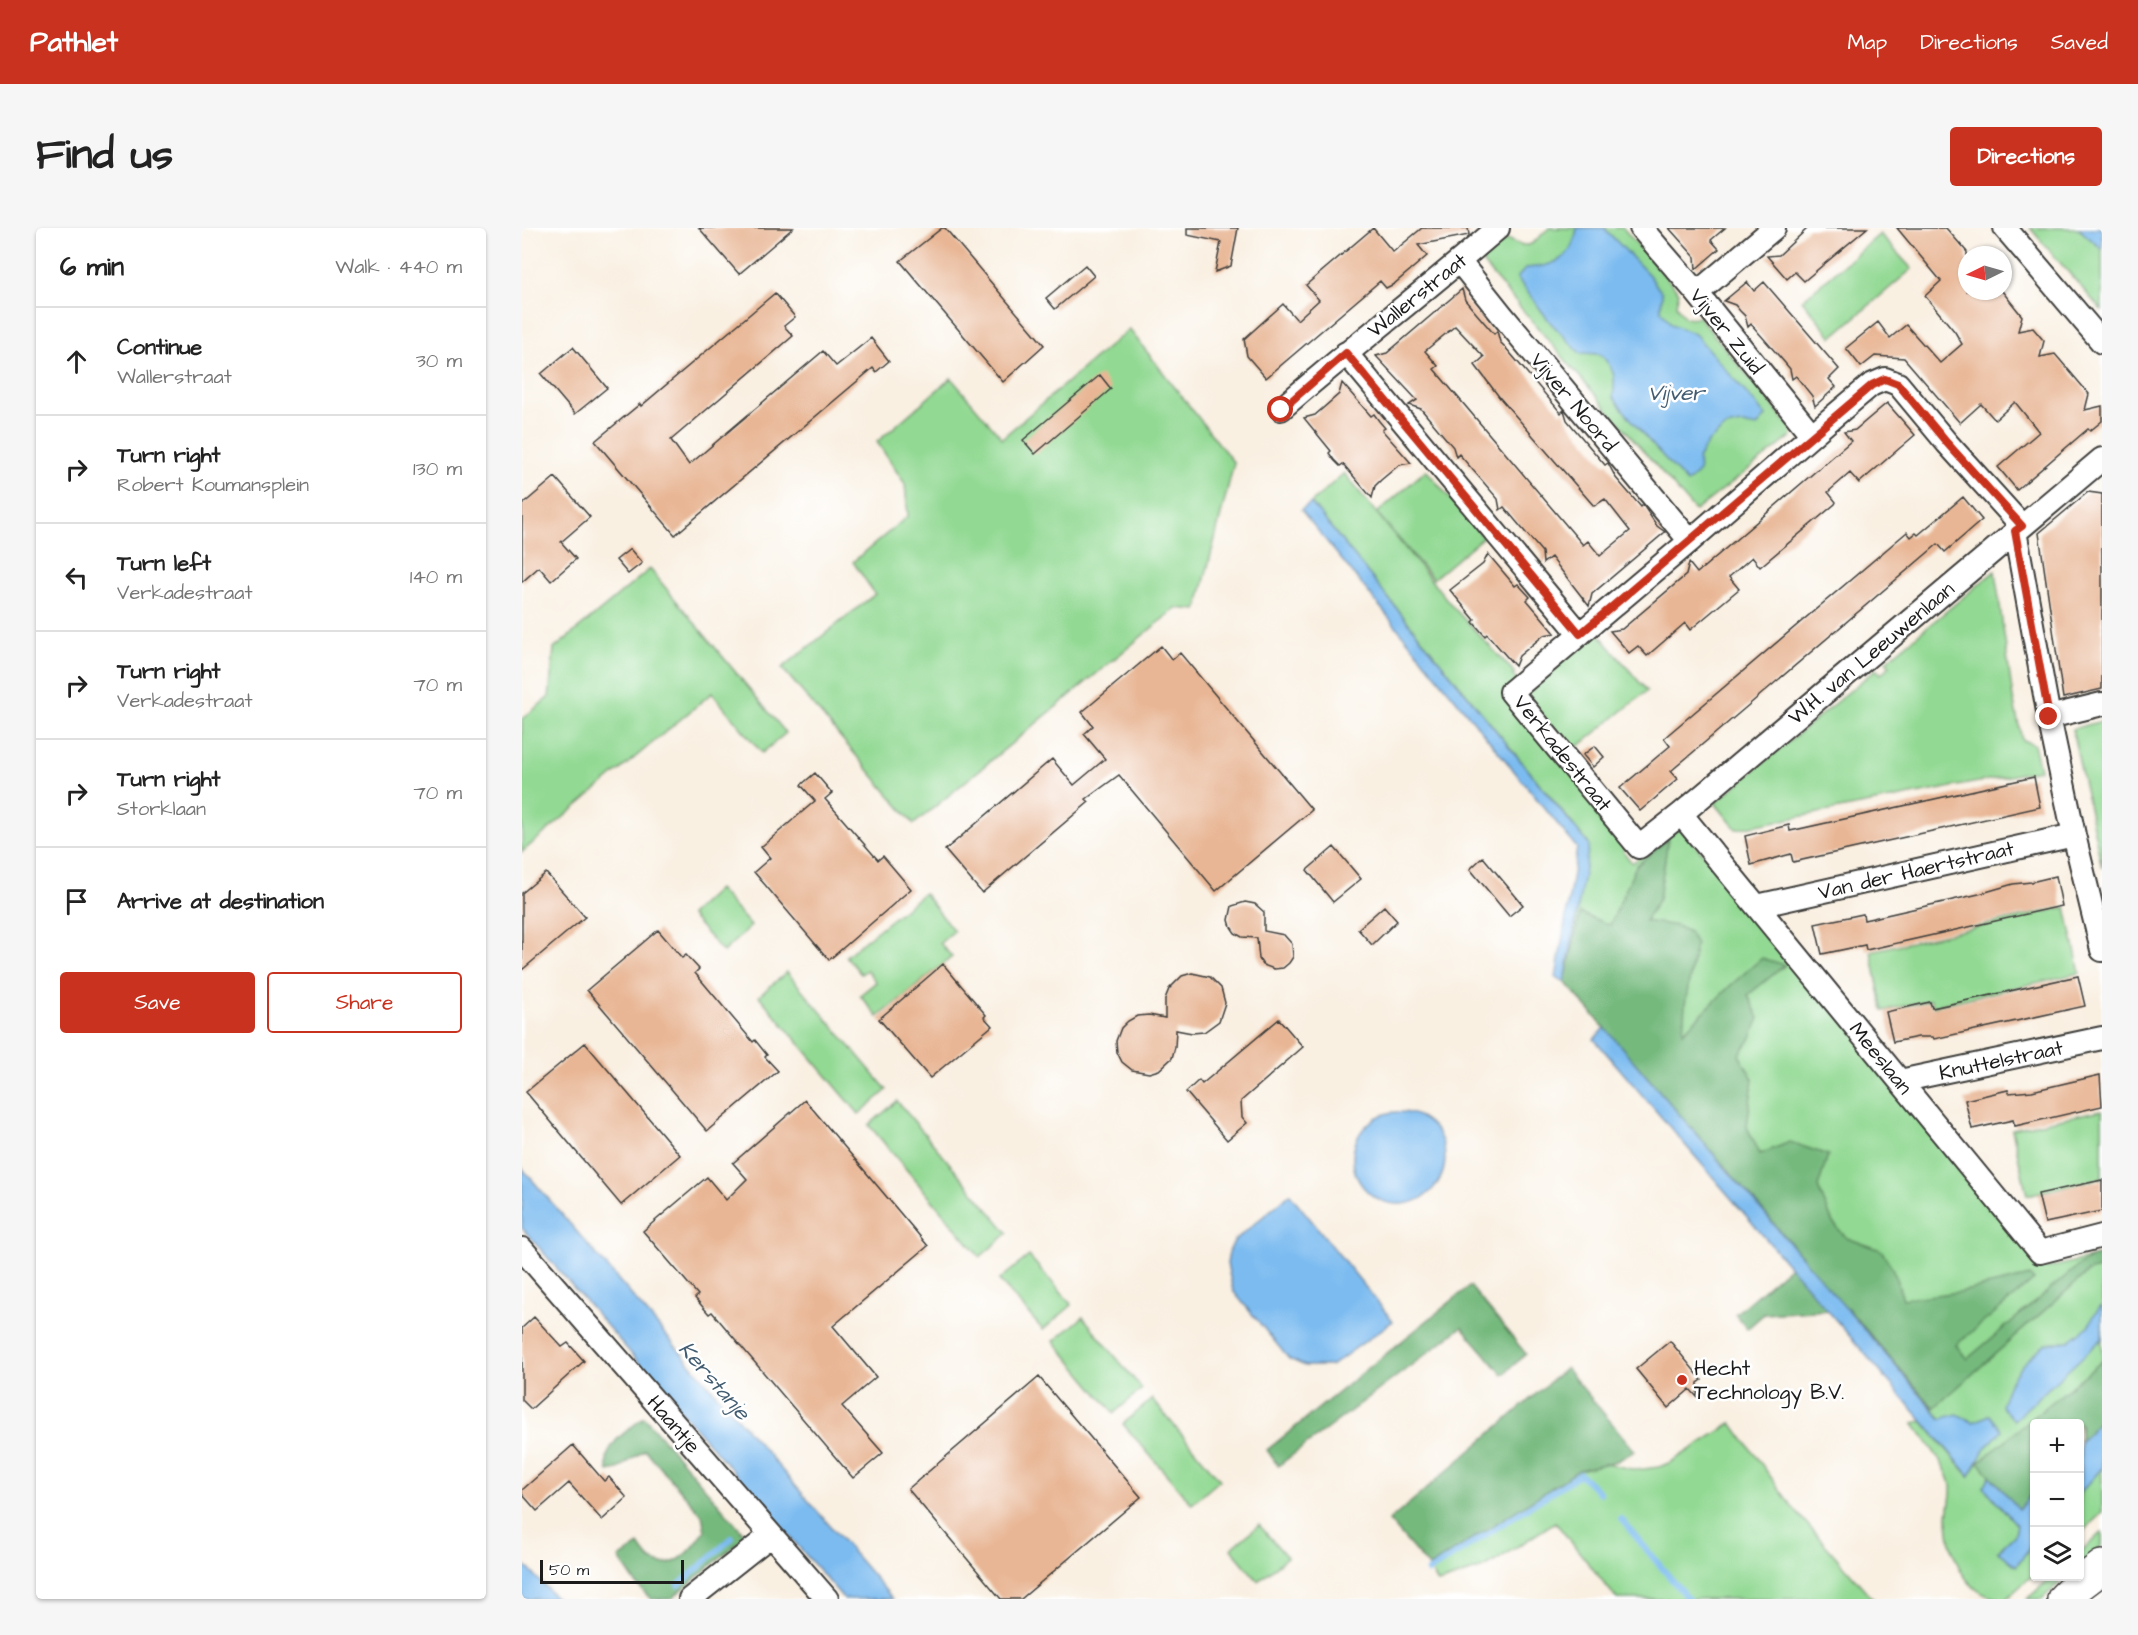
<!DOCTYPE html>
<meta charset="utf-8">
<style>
body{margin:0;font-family:"Architects Daughter",sans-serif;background:#f6f6f6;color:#222}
.controls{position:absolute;right:18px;bottom:18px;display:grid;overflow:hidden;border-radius:6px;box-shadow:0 2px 4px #0004}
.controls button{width:54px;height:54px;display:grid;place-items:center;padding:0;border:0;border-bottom:2px solid #e0e0e0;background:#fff;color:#222;font:30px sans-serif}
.compass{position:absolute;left:1436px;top:18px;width:54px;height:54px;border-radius:50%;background:#fff;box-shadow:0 2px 4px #0004;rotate:265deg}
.scale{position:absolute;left:18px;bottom:15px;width:144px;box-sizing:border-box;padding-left:6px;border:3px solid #1c1c1c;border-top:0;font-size:16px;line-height:21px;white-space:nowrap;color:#1c1c1c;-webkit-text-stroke:4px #fff;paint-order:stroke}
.stop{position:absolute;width:18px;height:18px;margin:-14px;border:4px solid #c8321e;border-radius:50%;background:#fff}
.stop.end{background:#c8321e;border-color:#fff;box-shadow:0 2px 6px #0008}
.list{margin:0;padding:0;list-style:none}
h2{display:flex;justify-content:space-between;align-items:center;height:78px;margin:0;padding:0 24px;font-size:26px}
h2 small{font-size:20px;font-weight:400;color:#767676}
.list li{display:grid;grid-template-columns:39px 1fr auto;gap:18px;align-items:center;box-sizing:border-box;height:108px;padding:0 24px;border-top:2px solid #e0e0e0}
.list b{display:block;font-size:22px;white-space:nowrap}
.list p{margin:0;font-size:20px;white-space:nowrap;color:#767676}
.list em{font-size:20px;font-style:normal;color:#767676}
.actions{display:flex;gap:12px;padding:18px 24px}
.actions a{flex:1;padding:14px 0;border:2px solid #c8321e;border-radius:6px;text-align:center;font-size:21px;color:#c8321e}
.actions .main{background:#c8321e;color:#fff}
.icon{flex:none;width:33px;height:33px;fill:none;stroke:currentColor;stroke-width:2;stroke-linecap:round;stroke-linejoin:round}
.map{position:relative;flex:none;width:1580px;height:1371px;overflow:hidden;border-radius:6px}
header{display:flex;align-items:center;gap:36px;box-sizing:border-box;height:84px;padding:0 30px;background:#c8321e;color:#fff}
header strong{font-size:28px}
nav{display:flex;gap:33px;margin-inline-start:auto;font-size:21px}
.intro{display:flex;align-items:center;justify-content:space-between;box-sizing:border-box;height:144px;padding:0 36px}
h1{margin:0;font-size:42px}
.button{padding:15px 27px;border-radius:6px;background:#c8321e;color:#fff;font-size:21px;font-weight:700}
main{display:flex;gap:36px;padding:0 36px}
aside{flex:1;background:#fff;border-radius:6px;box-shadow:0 2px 4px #0004}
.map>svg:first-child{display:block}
</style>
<header>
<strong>Pathlet</strong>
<nav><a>Map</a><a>Directions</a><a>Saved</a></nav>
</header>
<div class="intro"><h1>Find us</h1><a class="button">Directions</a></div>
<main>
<aside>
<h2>6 min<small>Walk · 440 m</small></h2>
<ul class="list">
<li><svg class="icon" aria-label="ahead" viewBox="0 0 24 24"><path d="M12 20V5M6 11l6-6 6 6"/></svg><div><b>Continue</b><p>Wallerstraat</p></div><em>30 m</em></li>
<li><svg class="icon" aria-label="right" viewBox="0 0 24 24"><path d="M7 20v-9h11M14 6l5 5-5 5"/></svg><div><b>Turn right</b><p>Robert Koumansplein</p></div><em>130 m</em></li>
<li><svg class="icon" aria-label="left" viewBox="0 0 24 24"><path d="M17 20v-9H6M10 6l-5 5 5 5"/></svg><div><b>Turn left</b><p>Verkadestraat</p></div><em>140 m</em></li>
<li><svg class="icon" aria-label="right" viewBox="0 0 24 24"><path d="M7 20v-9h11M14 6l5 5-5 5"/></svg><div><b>Turn right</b><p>Verkadestraat</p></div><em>70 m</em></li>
<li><svg class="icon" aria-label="right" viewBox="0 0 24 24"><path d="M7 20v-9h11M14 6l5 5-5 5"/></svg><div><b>Turn right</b><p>Storklaan</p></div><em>70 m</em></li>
<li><svg class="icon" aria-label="arrive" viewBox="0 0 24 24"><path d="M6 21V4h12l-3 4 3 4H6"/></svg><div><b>Arrive at destination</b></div></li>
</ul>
<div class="actions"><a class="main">Save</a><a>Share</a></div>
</aside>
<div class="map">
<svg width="1580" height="1371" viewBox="0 0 1580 1371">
<rect width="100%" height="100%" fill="#fff"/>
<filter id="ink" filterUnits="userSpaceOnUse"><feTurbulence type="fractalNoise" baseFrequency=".0167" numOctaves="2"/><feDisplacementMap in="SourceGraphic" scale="12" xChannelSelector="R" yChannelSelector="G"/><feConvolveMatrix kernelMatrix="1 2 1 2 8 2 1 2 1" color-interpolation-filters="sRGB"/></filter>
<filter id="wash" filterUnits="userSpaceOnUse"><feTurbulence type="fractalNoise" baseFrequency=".008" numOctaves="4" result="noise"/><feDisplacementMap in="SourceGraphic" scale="24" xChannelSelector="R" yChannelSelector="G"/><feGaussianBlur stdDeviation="1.35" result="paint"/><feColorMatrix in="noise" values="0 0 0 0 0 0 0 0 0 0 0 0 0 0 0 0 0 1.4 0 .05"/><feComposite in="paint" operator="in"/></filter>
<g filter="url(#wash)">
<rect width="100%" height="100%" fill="#f9f0e2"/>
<path fill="#92d993" stroke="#577a58" stroke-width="1.5" d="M 1027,0 L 1101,0 L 1157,64 L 1154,77 L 1163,90 L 1177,89 L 1270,201 L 1270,208 L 1173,283 L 961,36 L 961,31 L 985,11 C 1010,23 1008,17 1027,0 Z
M 1508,0 L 1556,0 L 1580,21 L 1580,83 Z
M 1358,6 L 1390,41 L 1310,109 L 1280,72 Z
M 607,101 L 712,235 L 675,382 L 654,380 L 392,596 L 260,440 L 353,366 L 331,334 L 386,288 L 383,256 L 355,214 L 429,150 L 480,210 Z
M 904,242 L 961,309 L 911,351 L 855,285 Z
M 822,245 L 931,379 L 993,445 L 991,447 L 1107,615 L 1101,623 L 1110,635 L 1158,600 L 1234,685 L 1526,1040 L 1580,1027 L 1580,1200 L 1558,1222 L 1558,1196 L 1512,1196 L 1512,1267 L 1497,1282 L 1468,1249 L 1462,1259 L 1495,1297 L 1493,1307 L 1476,1323 L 1494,1338 L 1512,1314 L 1512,1346 L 1484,1371 C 1442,1371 1427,1325 1426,1290 C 1426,1280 1430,1269 1429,1258 C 1427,1240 1402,1211 1391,1195 L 1400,1193 L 1447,1248 L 1457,1234 L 1043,754 L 1066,615 L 789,275 Z
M 128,341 L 264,505 L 240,525 L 190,465 L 0,624 L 0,491 L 27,469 L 32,421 Z
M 1473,343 L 1491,470 L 1500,512 L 1512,516 L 1518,542 L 1214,601 L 1193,575 L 1354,441 L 1359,446 L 1368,438 L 1364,433 Z
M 1076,405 L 1125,463 L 1047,526 L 998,465 Z
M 1580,493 L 1580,640 L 1550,501 Z
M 196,661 L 229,698 L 201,724 L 168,687 Z
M 402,665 L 432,703 L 418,715 L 430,729 L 356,789 L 338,767 L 354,754 L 345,742 L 339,746 L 324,728 Z
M 1544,679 L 1558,745 L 1411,778 L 1409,772 L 1361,783 L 1349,723 Z
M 265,744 L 365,862 L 337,886 L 237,768 Z
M 375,873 L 486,1005 L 458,1029 L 347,897 Z
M 1580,882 L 1580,950 L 1505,967 L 1490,901 Z
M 507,1028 L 550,1077 L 521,1102 L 477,1052 Z
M 561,1089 L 620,1161 L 592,1185 L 532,1113 Z
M 630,1171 L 698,1252 L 670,1276 L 601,1196 Z
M 1210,1195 L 1271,1280 L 1351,1371 L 1095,1371 L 1033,1294 L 964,1339 L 916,1355 L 907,1339 L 1057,1242 L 1083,1235 L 1114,1242 L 1137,1239 L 1149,1234 Z
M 1580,1240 L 1580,1285 L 1558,1306 L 1558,1265 Z
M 737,1297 L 765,1329 L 736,1353 L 709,1321 Z
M 1580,1304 L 1580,1318 L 1558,1336 L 1558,1324 Z
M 1530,1349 L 1544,1349 L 1520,1371 L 1505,1371 Z"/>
<path fill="#75b97d" stroke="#486a4c" stroke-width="1.5" d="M 1146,611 L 1137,671 L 1123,693 L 1155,698 L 1167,704 L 1174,716 L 1163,776 L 1161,804 L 1210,756 L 1240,730 L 1263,737 L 1226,767 L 1237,790 L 1228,812 L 1217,827 L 1231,851 L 1225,899 L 1238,926 L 1268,914 L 1306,927 L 1296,959 L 1311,995 L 1325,1010 L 1359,1022 L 1370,1039 L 1381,1071 L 1438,1064 L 1508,1048 L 1512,1052 L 1434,1117 L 1445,1131 L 1557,1037 L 1569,1030 L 1580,1027 L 1580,1040 L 1566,1044 L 1412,1180 L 1326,1081 L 1242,1086 L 1225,1101 L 1213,1086 L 1280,1028 L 1043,754 L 1058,685 L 1088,697 L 1114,638 Z
M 948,1058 L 1004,1126 L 981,1147 L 940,1099 L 756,1238 L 745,1222 Z
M 1580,1133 L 1580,1190 L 1558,1214 L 1558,1196 L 1512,1196 L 1512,1263 L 1497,1282 L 1457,1234 Z
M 1044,1140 L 1113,1223 L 1095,1233 L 1057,1242 L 907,1339 L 867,1293 Z
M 122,1189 L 224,1308 L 149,1371 L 129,1371 L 115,1357 L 97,1330 L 117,1317 C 120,1321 124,1328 129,1332 C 152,1346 172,1320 183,1303 L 180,1287 L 123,1222 L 96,1241 L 86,1243 C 79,1217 104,1204 122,1189 Z"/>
<path fill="#7cbbf0" stroke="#4c6c86" stroke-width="1.5" d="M 1055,0 L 1082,0 L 1127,47 L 1140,65 L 1139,82 L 1149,96 L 1173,106 L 1244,188 L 1235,199 L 1220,196 L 1204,199 L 1186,214 L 1176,231 L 1177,244 L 1165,255 L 1120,205 L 1091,169 C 1094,149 1093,141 1078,126 L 1058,125 L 1028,94 L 995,50 L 1004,40 C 1034,38 1050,31 1055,0 Z
M 1556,0 L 1580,0 L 1580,21 Z
M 789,275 L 1067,617 L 1043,754 L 1034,750 L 1055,620 L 779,282 Z
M 1083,800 L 1419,1191 L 1435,1186 L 1451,1194 L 1468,1187 L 1480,1203 L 1463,1220 L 1448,1248 L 1072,811 Z
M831 930a46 46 0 1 1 92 0a46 46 0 1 1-92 0Z
M 0,940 L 371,1371 L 322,1371 L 0,1000 Z
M 768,966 L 871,1093 L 809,1138 L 783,1138 L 767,1131 L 711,1063 L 705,1036 L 707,1024 L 712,1013 Z
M 1580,1077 L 1580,1111 L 1492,1192 L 1479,1178 L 1487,1155 L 1500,1137 L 1523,1116 L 1547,1113 L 1568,1097 L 1571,1088 Z
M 1580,1190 L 1580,1240 L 1558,1265 L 1558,1214 Z
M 1468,1248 L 1497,1281 L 1512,1263 L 1512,1314 L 1494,1338 L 1476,1323 L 1493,1307 L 1495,1297 L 1462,1259 Z
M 0,1334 L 35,1371 L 0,1371 Z"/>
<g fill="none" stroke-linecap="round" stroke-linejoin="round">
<path stroke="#7cbbf0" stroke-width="6" d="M 1099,1291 L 1166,1371
M 906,1344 L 1058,1246 L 1078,1265
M 157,1357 L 210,1310"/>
</g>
<g id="blocks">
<path fill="#e8b694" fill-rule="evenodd" d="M 177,0 L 271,0 L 217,46 Z
M 420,0 L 423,0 L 522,117 L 481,154 L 378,33 Z
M 665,0 L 716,0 L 709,38 L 693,44 L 699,14 L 665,7 Z
M 851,0 L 871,24 L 900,0 L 946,0 L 947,7 L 896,17 L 905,28 L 872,56 L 864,60 L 858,53 L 744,150 L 725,128 L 722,111 L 761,76 L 775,92 L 797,72 L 784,57 Z
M 1147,0 L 1203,0 L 1189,12 L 1197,21 L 1174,41 L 1173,29 Z
M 1286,0 L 1345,0 L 1282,53 L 1273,44 L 1265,51 L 1245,28 L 1257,27 Z
M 1375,0 L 1424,0 L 1445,24 L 1445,63 L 1480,63 L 1500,88 L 1496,103 L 1511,100 L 1522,113 L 1518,129 L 1533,126 L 1567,166 L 1563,182 L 1580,178 L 1580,193 L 1568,203 L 1566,201 L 1560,206 L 1495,262 L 1476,239 L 1517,204 L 1493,174 L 1473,192 L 1459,176 L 1438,195 L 1382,130 L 1353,128 L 1339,139 L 1324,120 L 1356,94 L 1368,110 L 1384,97 L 1418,135 L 1440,116 L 1433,104 L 1403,68 L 1419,53 Z
M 563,37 L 572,48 L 533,81 L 524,70 Z
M 1225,54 L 1232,63 L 1242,54 L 1317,141 L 1307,151 L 1314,159 L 1293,178 L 1290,168 L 1274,148 L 1270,151 L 1268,141 L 1263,135 L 1229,96 L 1226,99 L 1223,88 L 1218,83 L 1213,77 L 1202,73 Z
M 940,61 L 943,72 L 948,78 L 972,106 L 975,103 L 978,114 L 983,119 L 1039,185 L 1042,182 L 1045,192 L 1050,198 L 1083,237 L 1086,235 L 1094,250 L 1119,279 L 1121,277 L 1135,298 L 1143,304 L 1070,366 L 1067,378 L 1029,329 L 1021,335 L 1020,324 L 982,279 L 978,282 L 976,271 L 937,226 L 934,229 L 931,219 L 899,181 L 887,177 L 895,172 L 854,128 L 865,125 ZM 933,98 L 962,129 L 953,137 L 978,170 L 1072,278 L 1083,271 L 1108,303 L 1078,328 L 1066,313 L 1061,317 L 912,141 L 916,138 L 903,123 Z
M 253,65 L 273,89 L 262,98 L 271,108 L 149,212 L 167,237 L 301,123 L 314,138 L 349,110 L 367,133 L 354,144 L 351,140 L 153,307 L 73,213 L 118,176 L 119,178 Z
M 51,119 L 85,160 L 53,186 L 19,146 Z
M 578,147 L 589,161 L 513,226 L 501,212 Z
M 820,155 L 849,188 L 852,186 L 857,193 L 863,200 L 860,202 L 889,235 L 877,237 L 859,252 L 853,258 L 850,270 L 821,236 L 818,238 L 812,232 L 807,225 L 809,223 L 782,190 L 793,187 L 817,166 Z
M 1365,175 L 1393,207 L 1337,255 L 1328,245 L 1306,264 L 1314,274 L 1313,276 L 1238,339 L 1230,329 L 1207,349 L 1217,361 L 1168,402 L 1163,395 L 1125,428 L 1116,418 L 1107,425 L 1088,403 L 1100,401 L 1164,347 L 1167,335 L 1175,345 L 1329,213 L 1322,204 L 1333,202 Z
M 33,249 L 68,289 L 39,314 L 54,331 L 29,353 L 17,339 L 0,354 L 0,277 Z
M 1566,264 L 1580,266 L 1580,461 L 1541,470 L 1517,305 Z
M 1441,269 L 1460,292 L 1423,324 L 1416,316 L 1149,543 L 1156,551 L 1118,583 L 1098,560 L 1148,518 L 1142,510 L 1385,304 L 1389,309 L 1394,305 L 1396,307 Z
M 108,321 L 120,335 L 106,346 L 94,332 Z
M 966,326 L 993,358 L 996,356 L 1008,369 L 1005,372 L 1033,405 L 1022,407 L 997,428 L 993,438 L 965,406 L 963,408 L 951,394 L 953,392 L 928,362 L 961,336 Z
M 639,418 L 650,432 L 658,425 L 790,582 L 694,663 L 597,547 L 564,571 L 567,574 L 460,665 L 423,622 L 530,531 L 552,557 L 583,531 L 562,506 L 571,498 L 560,484 Z
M 1073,518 L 1082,529 L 1071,539 L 1061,527 Z
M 293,545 L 310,565 L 303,571 L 356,632 L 361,628 L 389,661 L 307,732 L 232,644 L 248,630 L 239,619 L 293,573 L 279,557 Z
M 1512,549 L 1518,579 L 1271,634 L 1269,626 L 1229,637 L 1223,608 L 1267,597 L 1268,603 Z
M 812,619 L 839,651 L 811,674 L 785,642 Z
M 961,629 L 1001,677 L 987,688 L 948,641 Z
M 24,645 L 63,689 L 0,742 L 0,665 Z
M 1534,648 L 1540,678 L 1344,722 L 1343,717 L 1300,726 L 1293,696 L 1341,686 L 1342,692 L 1457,666 L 1491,656 L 1509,654 Z
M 723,674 L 733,676 L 742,684 L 742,703 L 762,707 L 770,716 L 771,729 L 767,735 L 761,740 L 752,741 L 741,737 L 737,731 L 735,710 L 720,709 L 713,705 L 709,699 L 707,692 L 710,678 Z
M 862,678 L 875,693 L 850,717 L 836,701 Z
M 136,702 L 160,730 L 164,727 L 177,741 L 173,745 L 231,814 L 233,812 L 245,827 L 243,829 L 256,843 L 185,903 L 65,762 Z
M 421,736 L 464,787 L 462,789 L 470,798 L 408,850 L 357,791 Z
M 670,745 L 688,749 L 699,760 L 703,775 L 697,793 L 682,804 L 670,805 L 654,802 L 653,819 L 650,830 L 637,842 L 627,845 L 610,842 L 600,834 L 595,824 L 594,813 L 599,800 L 606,793 L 615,788 L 627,787 L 643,790 L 643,771 L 647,761 L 660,748 Z
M 1556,748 L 1563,778 L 1412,811 L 1411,809 L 1396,809 L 1371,814 L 1364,784 L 1408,774 L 1410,780 Z
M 757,791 L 781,819 L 719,873 L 720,889 L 725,895 L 705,912 L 664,864 L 677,852 L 680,856 Z
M 63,815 L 158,927 L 99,977 L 4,864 Z
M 1578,847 L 1580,878 L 1493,898 L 1491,892 L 1450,901 L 1443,872 L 1486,862 L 1487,865 L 1510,863 Z
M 283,872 L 406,1018 L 311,1098 L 354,1149 L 320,1178 L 361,1225 L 331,1250 L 190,1084 L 187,1086 L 173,1070 L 176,1067 L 121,1003 L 185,949 L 204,972 L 225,951 L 211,935 Z
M 1580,952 L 1580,983 L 1523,995 L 1516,966 Z
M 12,1089 L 40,1119 L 46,1115 L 62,1133 L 9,1181 L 0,1172 L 0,1100 Z
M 1148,1113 L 1180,1152 L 1176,1155 L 1175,1169 L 1168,1161 L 1146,1180 L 1114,1141 Z
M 517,1149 L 619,1269 L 499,1371 L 479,1371 L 386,1261 Z
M 51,1217 L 82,1253 L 87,1249 L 105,1270 L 80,1292 L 47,1255 L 15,1283 L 0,1266 L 0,1262 Z"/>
</g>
</g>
<g filter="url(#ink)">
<use href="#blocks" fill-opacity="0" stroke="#3d3c3a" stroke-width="1.5"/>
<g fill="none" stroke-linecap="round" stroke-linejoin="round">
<g stroke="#3d3c3a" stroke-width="26">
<path id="street" d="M 1119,0 L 1175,65 L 1290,207
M 1483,0 L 1580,114
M 937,33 L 980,87 L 1168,313
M 1175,65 L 1252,0
M 824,125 L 1058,406
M 759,181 C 830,119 905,62 976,0
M 1500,298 L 1425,215 L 1376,156 L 1363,151 L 1349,157 L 1305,194 L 1168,313 L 989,464 L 1117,619 L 1159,586 L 1580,231
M 1493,303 L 1527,489 L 1552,607 L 1580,722
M 1527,489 L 1580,476
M 1159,586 L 1518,1024 L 1580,1008
M 1235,678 L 1552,607
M 1378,853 L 1580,810
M 0,1021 L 305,1371
M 168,1371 L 249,1307"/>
</g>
<g stroke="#3d3c3a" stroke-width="36">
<path id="primary" d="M 1542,1371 L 1555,1358 L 1580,1339"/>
</g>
<use href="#street" stroke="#fff" stroke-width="22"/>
<use href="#primary" stroke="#fff" stroke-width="33"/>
</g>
</g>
<g fill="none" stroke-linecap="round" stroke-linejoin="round" filter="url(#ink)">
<path stroke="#c8321e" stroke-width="8" d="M 759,182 L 824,125 L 1058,406 L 1350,157 L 1363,151 L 1376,156 L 1425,215 L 1500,298 L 1493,303 L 1527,489"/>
</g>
<circle fill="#c8321e" stroke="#fff" stroke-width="2" cx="1160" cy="1152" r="6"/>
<g text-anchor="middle" stroke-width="5" stroke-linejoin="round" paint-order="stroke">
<g font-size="21" fill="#1c1c1c" stroke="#fff">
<text transform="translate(895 67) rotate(-39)" y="7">Wallerstraat</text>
<text transform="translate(1205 103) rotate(51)" y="7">Vijver Zuid</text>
<text transform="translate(1052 174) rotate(50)" y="7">Vijver Noord</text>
<text transform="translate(1349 425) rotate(-40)" y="7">W.H. van Leeuwenlaan</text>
<text transform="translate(1041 525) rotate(51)" y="7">Verkadestraat</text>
<text transform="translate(1394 642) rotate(-13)" y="7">Van der Haertstraat</text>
<text transform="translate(1359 830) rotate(51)" y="7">Meeslaan</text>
<text transform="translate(1479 832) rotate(-12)" y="7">Knuttelstraat</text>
<text transform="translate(152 1196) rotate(49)" y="7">Haantje</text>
</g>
<g font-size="21" fill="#1c1c1c" stroke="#fff" text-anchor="start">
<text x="1172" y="1147">Hecht<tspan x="1172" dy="24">Technology B.V.</tspan></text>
</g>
<g font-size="22" font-style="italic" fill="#425c71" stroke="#fff">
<text x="1154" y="172">Vijver</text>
<text transform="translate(193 1152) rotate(49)" y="8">Kerstanje</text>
</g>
</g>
</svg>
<div class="controls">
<button>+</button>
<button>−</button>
<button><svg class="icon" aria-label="layers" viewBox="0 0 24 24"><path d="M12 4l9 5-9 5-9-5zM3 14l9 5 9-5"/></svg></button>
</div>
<svg class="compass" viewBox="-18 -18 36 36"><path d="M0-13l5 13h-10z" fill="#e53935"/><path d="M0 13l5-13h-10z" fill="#767676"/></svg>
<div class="scale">50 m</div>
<div class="stop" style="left:759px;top:182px"></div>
<div class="stop end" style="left:1527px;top:489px"></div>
</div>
</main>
